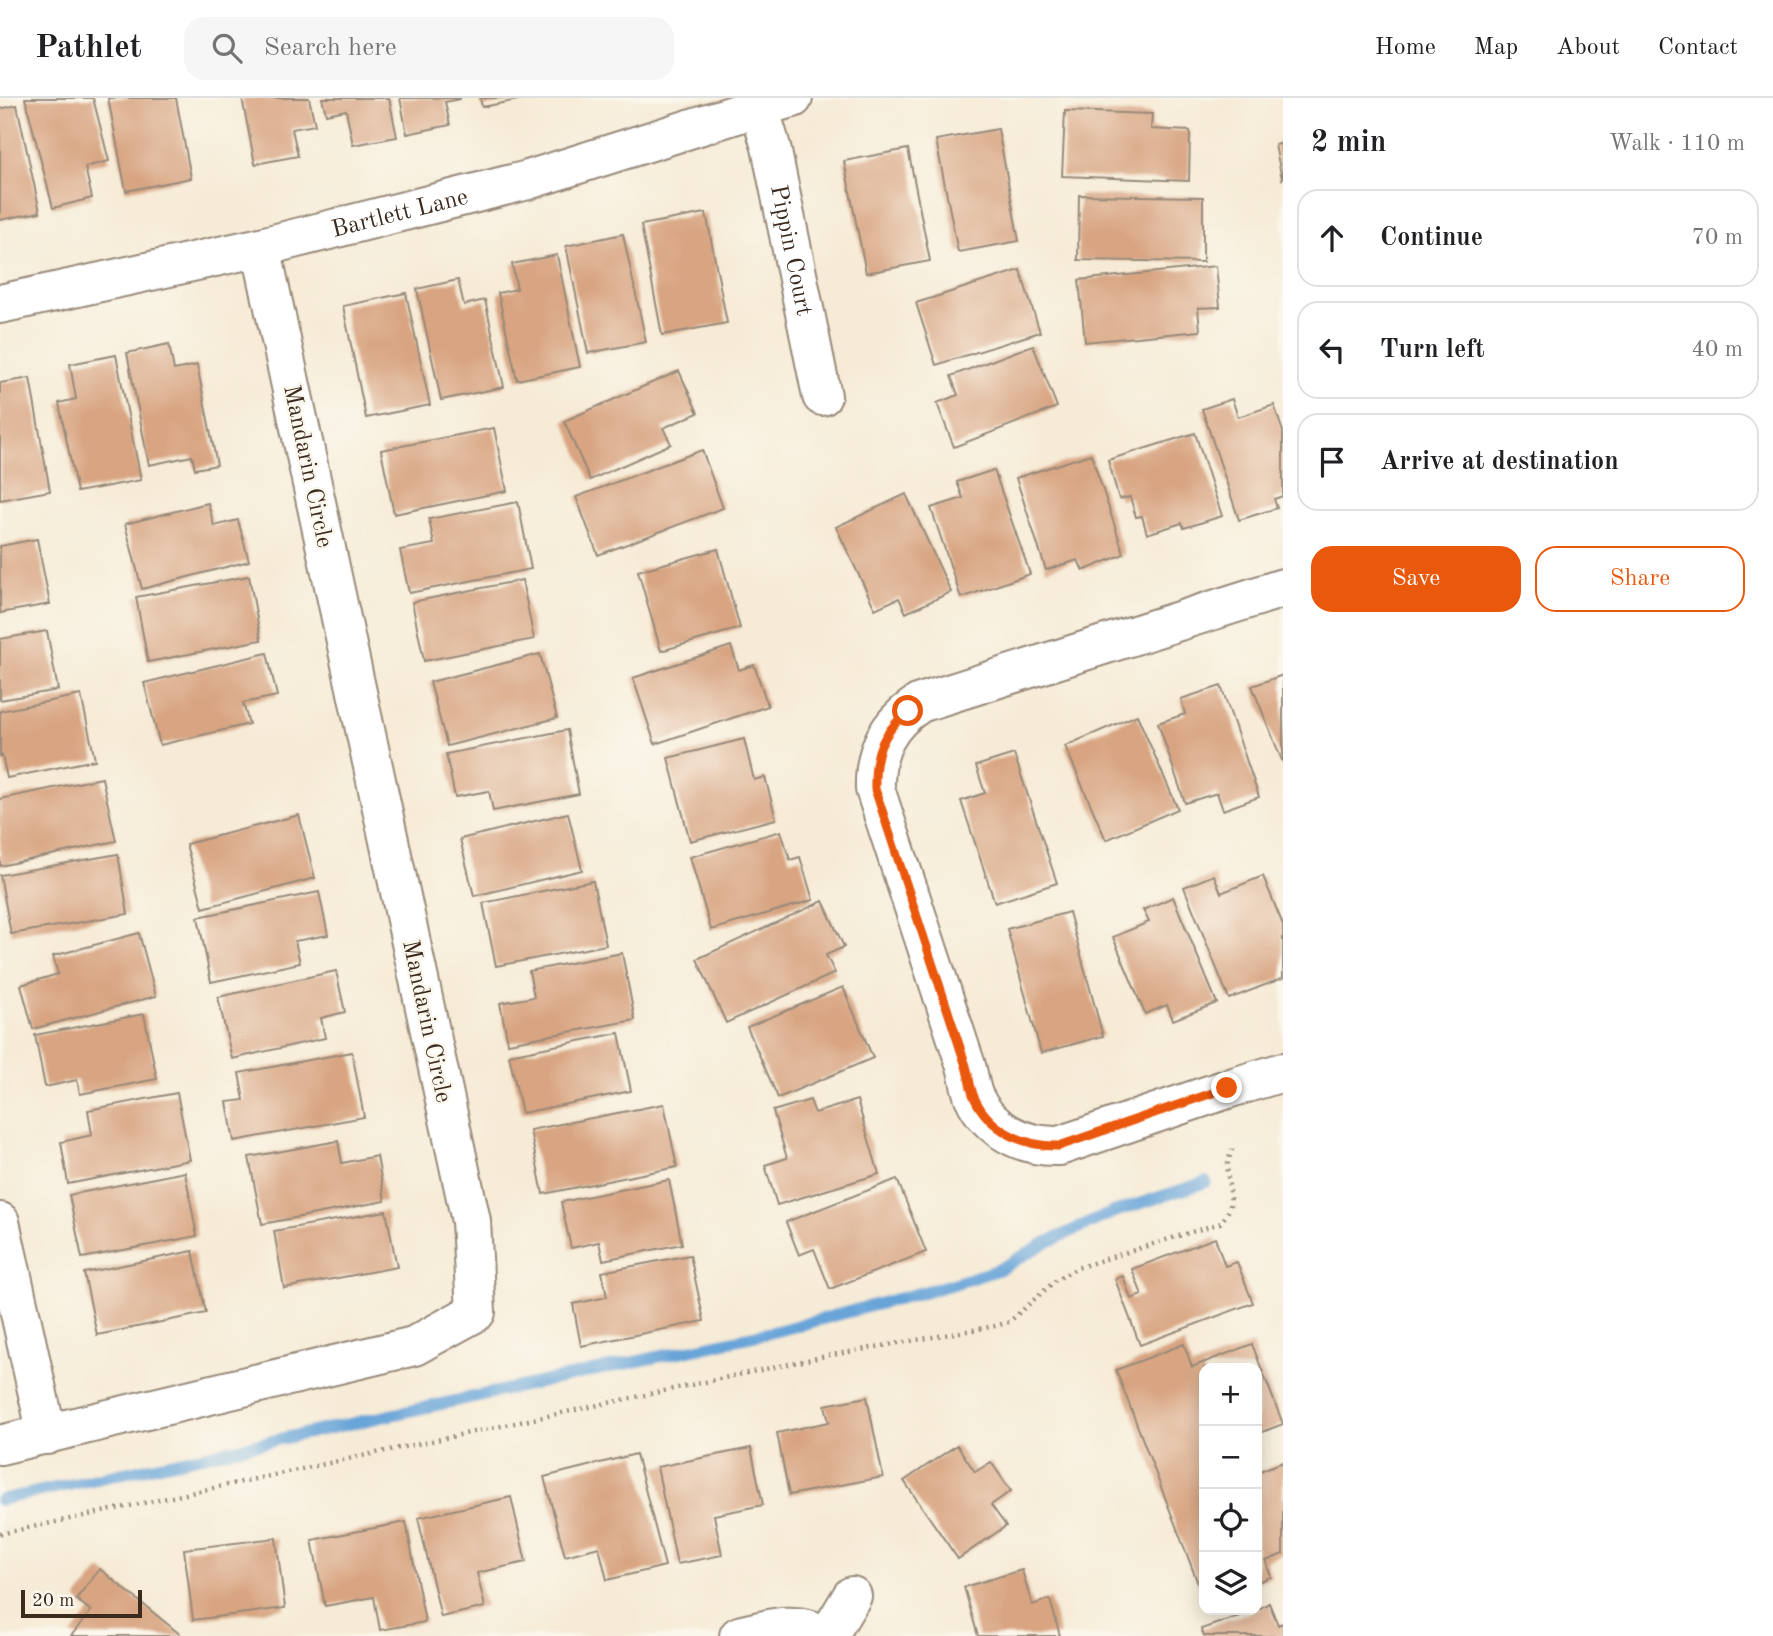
<!DOCTYPE html>
<meta charset="utf-8">
<style>
body{margin:0;font-family:"Old Standard TT",serif;background:#f6f6f6;color:#202124}
.controls{position:absolute;right:21px;bottom:21px;display:grid;overflow:hidden;border-radius:14px;box-shadow:0 4px 18px #0003}
.controls button{width:63px;height:63px;display:grid;place-items:center;padding:0;border:0;border-bottom:2px solid #e0e0e0;background:#fff;color:#202124;font:35px sans-serif}
.scale{position:absolute;left:21px;bottom:18px;width:121px;box-sizing:border-box;padding-left:7px;border:4px solid #3b2a1e;border-top:0;font-size:19px;line-height:24px;white-space:nowrap;color:#3b2a1e;-webkit-text-stroke:5px #fbf7ec;paint-order:stroke}
.stop{position:absolute;width:21px;height:21px;margin:-16px;border:5px solid #ea580c;border-radius:50%;background:#fff}
.stop.end{background:#ea580c;border-color:#fff;box-shadow:0 2px 7px #0008}
.list{margin:0;padding:0;list-style:none}
h2{display:flex;justify-content:space-between;align-items:center;height:91px;margin:0;padding:0 28px;font-size:30px}
h2 small{font-size:23px;font-weight:400;color:#757577}
.list li{display:grid;grid-template-columns:46px 1fr auto;gap:21px;align-items:center;box-sizing:border-box;height:98px;margin:0 14px 14px;padding:0 14px;border:2px solid #e0e0e0;border-radius:21px}
.list b{display:block;font-size:26px;white-space:nowrap}
.list em{font-size:23px;font-style:normal;color:#757577}
.actions{display:flex;gap:14px;padding:21px 28px}
.actions a{flex:1;padding:16px 0;border:2px solid #ea580c;border-radius:21px;text-align:center;font-size:24px;color:#ea580c}
.actions .main{background:#ea580c;color:#fff}
.icon{flex:none;width:38px;height:38px;fill:none;stroke:currentColor;stroke-width:2;stroke-linecap:round;stroke-linejoin:round}
.map{position:relative;flex:none;width:1283px;height:1538px;overflow:hidden}
header{display:flex;align-items:center;gap:42px;box-sizing:border-box;height:98px;padding:0 35px;background:#fff;border-bottom:2px solid #e0e0e0}
header strong{font-size:33px}
nav{display:flex;gap:38px;margin-inline-start:auto;font-size:24px}
.search{width:490px;height:63px;background:#f6f6f6;display:flex;align-items:center;gap:18px;box-sizing:border-box;padding:0 24px;border-radius:21px;color:#757577;font-size:26px}
main{display:flex}
aside{flex:1;background:#fff}
.map>svg:first-child{display:block}
</style>
<header>
<strong>Pathlet</strong>
<div class="search"><svg class="icon" aria-label="search" viewBox="0 0 24 24"><circle cx="10" cy="10" r="6"/><path d="M15 15l6 6"/></svg>Search here</div>
<nav><a>Home</a><a>Map</a><a>About</a><a>Contact</a></nav>
</header>
<main>
<div class="map">
<svg width="1283" height="1538" viewBox="0 0 1283 1538">
<rect width="100%" height="100%" fill="#fbf7ec"/>
<filter id="ink" filterUnits="userSpaceOnUse"><feTurbulence type="fractalNoise" baseFrequency=".0143" numOctaves="2"/><feDisplacementMap in="SourceGraphic" scale="14" xChannelSelector="R" yChannelSelector="G"/><feConvolveMatrix kernelMatrix="1 2 1 2 8 2 1 2 1" color-interpolation-filters="sRGB"/></filter>
<filter id="wash" filterUnits="userSpaceOnUse"><feTurbulence type="fractalNoise" baseFrequency=".00686" numOctaves="4" result="noise"/><feDisplacementMap in="SourceGraphic" scale="28" xChannelSelector="R" yChannelSelector="G"/><feGaussianBlur stdDeviation="1.57" result="paint"/><feColorMatrix in="noise" values="0 0 0 0 0 0 0 0 0 0 0 0 0 0 0 0 0 1.4 0 .05"/><feComposite in="paint" operator="in"/></filter>
<g filter="url(#wash)">
<rect width="100%" height="100%" fill="#f6ebd6"/>
<g fill="none" stroke-linecap="round" stroke-linejoin="round">
<path stroke="#67a4d8" stroke-width="12" d="M 0,1402 L 781,1232 L 953,1186 L 1000,1171 L 1043,1146 L 1114,1114 L 1206,1084"/>
</g>
<g id="blocks">
<path fill="#d8a481" d="M 25,0 L 93,0 L 109,63 L 85,69 L 92,100 L 53,110 Z
M 108,0 L 176,0 L 191,80 L 126,93 Z
M 242,0 L 309,0 L 315,27 L 292,31 L 298,58 L 255,66 Z
M 322,0 L 389,0 L 397,39 L 353,47 L 346,12 L 326,16 Z
M 400,0 L 460,0 L 460,1 L 445,4 L 450,27 L 407,36 Z
M 480,0 L 523,0 L 523,1 L 482,9 Z
M 17,7 L 40,114 L 0,122 L 0,11 Z
M 1065,13 L 1152,16 L 1151,31 L 1190,33 L 1189,83 L 1062,78 Z
M 998,31 L 1019,143 L 958,154 L 936,42 Z
M 1283,45 L 1283,80 L 1282,81 L 1275,47 Z
M 908,51 L 930,163 L 866,175 L 844,63 Z
M 1079,97 L 1203,99 L 1203,164 L 1078,162 Z
M 706,115 L 727,225 L 662,237 L 641,127 Z
M 623,136 L 646,244 L 588,255 L 566,148 Z
M 557,157 L 580,269 L 517,282 L 498,195 L 517,191 L 512,166 Z
M 1216,168 L 1220,209 L 1198,210 L 1200,233 L 1085,244 L 1079,182 Z
M 1020,172 L 1040,234 L 936,267 L 916,205 Z
M 458,182 L 464,207 L 485,202 L 504,289 L 441,302 L 417,191 Z
M 406,195 L 430,307 L 366,320 L 343,208 Z
M 169,246 L 174,272 L 197,267 L 217,367 L 195,371 L 192,358 L 149,367 L 127,255 Z
M 1033,247 L 1057,309 L 954,349 L 937,305 L 958,297 L 951,278 Z
M 116,257 L 141,382 L 77,394 L 59,305 L 76,301 L 70,266 Z
M 679,273 L 698,315 L 663,330 L 671,346 L 590,382 L 564,323 Z
M 30,280 L 50,393 L 0,402 L 0,285 Z
M 1232,301 L 1238,319 L 1274,307 L 1283,334 L 1283,398 L 1274,401 L 1277,410 L 1239,422 L 1202,311 Z
M 494,330 L 507,393 L 394,416 L 381,352 Z
M 1195,335 L 1222,418 L 1184,430 L 1182,425 L 1147,436 L 1142,418 L 1136,419 L 1130,399 L 1119,401 L 1108,362 Z
M 702,352 L 723,410 L 598,457 L 576,399 Z
M 1091,356 L 1124,456 L 1083,473 L 1078,462 L 1046,472 L 1016,380 Z
M 994,372 L 1030,476 L 961,500 L 931,410 L 963,400 L 957,384 Z
M 906,396 L 951,494 L 906,515 L 899,500 L 875,511 L 836,429 Z
M 518,404 L 531,471 L 409,495 L 400,452 L 434,446 L 429,421 Z
M 208,405 L 214,428 L 238,422 L 249,463 L 142,491 L 125,426 Z
M 37,441 L 50,506 L 0,515 L 0,448 Z
M 718,451 L 740,530 L 661,553 L 638,473 Z
M 249,478 L 261,542 L 148,564 L 136,499 Z
M 522,482 L 534,541 L 424,563 L 412,504 Z
M 47,533 L 58,592 L 0,602 L 0,541 Z
M 731,548 L 739,572 L 754,567 L 768,608 L 655,646 L 633,580 Z
M 267,555 L 277,598 L 243,605 L 249,626 L 160,647 L 144,585 Z
M 540,556 L 557,620 L 447,648 L 430,584 Z
M 1283,577 L 1283,665 L 1252,588 Z
M 1221,588 L 1259,699 L 1223,712 L 1217,695 L 1185,705 L 1158,625 L 1185,616 L 1181,601 Z
M 81,597 L 95,662 L 7,680 L 2,657 L 0,658 L 0,613 Z
M 1137,617 L 1178,711 L 1106,742 L 1065,648 Z
M 567,632 L 579,696 L 493,713 L 489,693 L 455,699 L 446,656 Z
M 744,641 L 754,682 L 765,679 L 776,721 L 690,743 L 668,660 Z
M 1014,656 L 1057,785 L 995,805 L 961,703 L 985,695 L 976,668 Z
M 102,680 L 116,743 L 0,768 L 0,701 Z
M 568,715 L 582,772 L 474,798 L 460,741 Z
M 299,717 L 315,780 L 203,810 L 186,746 Z
M 781,733 L 790,762 L 800,759 L 813,802 L 711,832 L 690,759 Z
M 118,756 L 128,816 L 11,836 L 0,777 Z
M 1214,777 L 1221,795 L 1263,778 L 1283,827 L 1283,880 L 1229,901 L 1184,789 Z
M 593,783 L 606,847 L 496,868 L 483,805 Z
M 319,794 L 328,837 L 295,843 L 300,865 L 211,884 L 198,819 Z
M 1173,799 L 1217,905 L 1173,922 L 1167,907 L 1145,916 L 1113,839 L 1149,824 L 1143,812 Z
M 823,803 L 844,849 L 826,857 L 835,875 L 726,925 L 697,861 Z
M 1069,814 L 1103,938 L 1041,955 L 1007,831 Z
M 139,835 L 156,898 L 33,931 L 21,887 L 58,876 L 53,858 Z
M 622,855 L 635,922 L 508,945 L 500,905 L 534,899 L 529,873 Z
M 336,873 L 345,914 L 321,920 L 325,940 L 232,961 L 218,899 Z
M 843,889 L 873,960 L 778,1000 L 747,929 Z
M 144,916 L 157,981 L 80,996 L 77,982 L 45,989 L 35,937 Z
M 619,935 L 631,993 L 522,1015 L 509,957 Z
M 352,954 L 364,1019 L 234,1043 L 227,1004 L 244,1002 L 239,975 Z
M 177,995 L 190,1062 L 68,1086 L 61,1044 L 92,1037 L 88,1012 Z
M 810,1002 L 815,1015 L 857,1002 L 879,1076 L 777,1107 L 765,1067 L 787,1060 L 773,1013 Z
M 664,1006 L 677,1069 L 543,1096 L 530,1032 Z
M 338,1043 L 342,1065 L 377,1058 L 385,1103 L 262,1126 L 249,1059 Z
M 185,1074 L 197,1138 L 82,1160 L 69,1097 Z
M 897,1081 L 926,1154 L 830,1191 L 814,1151 L 799,1157 L 786,1124 Z
M 669,1082 L 682,1146 L 603,1162 L 599,1144 L 571,1150 L 561,1104 Z
M 386,1113 L 397,1169 L 284,1190 L 274,1133 Z
M 1215,1140 L 1225,1168 L 1237,1164 L 1253,1205 L 1140,1247 L 1115,1181 L 1123,1178 L 1131,1201 L 1142,1197 L 1132,1171 Z
M 193,1153 L 206,1215 L 97,1237 L 84,1175 Z
M 690,1157 L 704,1223 L 581,1248 L 573,1206 L 607,1199 L 602,1174 Z
M 1184,1246 L 1192,1269 L 1252,1246 L 1283,1326 L 1257,1336 L 1257,1270 L 1204,1270 L 1204,1501 L 1116,1272 Z
M 867,1299 L 883,1379 L 789,1397 L 777,1335 L 829,1324 L 825,1307 Z
M 957,1347 L 975,1374 L 991,1364 L 1011,1393 L 991,1407 L 1006,1428 L 958,1461 L 904,1383 Z
M 751,1350 L 763,1407 L 714,1417 L 722,1457 L 677,1466 L 657,1369 Z
M 636,1356 L 665,1468 L 607,1482 L 599,1449 L 565,1458 L 544,1379 Z
M 1283,1364 L 1283,1456 L 1266,1463 L 1271,1479 L 1257,1484 L 1257,1374 Z
M 511,1399 L 526,1464 L 477,1475 L 485,1509 L 441,1519 L 418,1420 Z
M 406,1424 L 425,1524 L 380,1532 L 374,1499 L 325,1508 L 312,1442 Z
M 276,1440 L 285,1510 L 193,1522 L 184,1451 Z
M 100,1471 L 182,1538 L 71,1538 L 91,1513 L 76,1501 Z
M 1022,1472 L 1032,1507 L 1050,1501 L 1060,1538 L 978,1538 L 964,1489 Z
M 1269,1505 L 1278,1527 L 1283,1525 L 1283,1538 L 1204,1538 L 1201,1531 L 1257,1512 Z"/>
</g>
</g>
<g filter="url(#ink)">
<use href="#blocks" fill-opacity="0" stroke="#988a7a" stroke-width="2"/>
<g fill="none" stroke-linecap="round" stroke-linejoin="round">
<g stroke="#988a7a" stroke-width="42">
<g id="street">
<path id="s1" d="M 759,9 L 771,49 L 822,298"/>
<path id="s2" d="M 0,206 L 261,149 L 528,82 L 759,9 L 793,0"/>
<path d="M 1283,490 L 920,605 C 887,626 874,653 875,691 L 966,968 C 969,978 970,990 974,999 C 989,1032 1024,1049 1059,1048 L 1227,991 L 1283,974"/>
<path d="M 0,1124 L 47,1337"/>
<path d="M 0,1347 L 414,1248 L 476,1214 L 471,1123 L 261,149"/>
<path d="M 739,1538 C 767,1531 797,1521 824,1538"/>
<path d="M 828,1538 L 852,1498"/>
</g>
</g>
<path stroke="#988a7a" stroke-width="4.5" stroke-dasharray="2 5" stroke-linecap="butt" d="M 0,1436 L 826,1258 L 995,1228 L 1009,1224 L 1056,1182 L 1077,1170 L 1220,1125 C 1240,1104 1225,1090 1228,1065 C 1229,1060 1231,1054 1233,1049"/>
<use href="#street" stroke="#fff" stroke-width="38"/>
</g>
</g>
<g fill="none" stroke-linecap="round" stroke-linejoin="round" filter="url(#ink)">
<path stroke="#ea580c" stroke-width="9" d="M 908,613 C 881,637 874,655 875,691 L 966,968 C 969,978 970,990 974,999 C 989,1032 1024,1049 1059,1048 L 1227,990"/>
</g>
<g text-anchor="middle" stroke-width="5" stroke-linejoin="round" paint-order="stroke">
<g font-size="24" fill="#3b2a1e" stroke="#fbf7ec">
<text dy="8" stroke="none"><textPath href="#s2" startOffset="410">Bartlett Lane</textPath></text>
<text dy="8" stroke="none"><textPath href="#s1" startOffset="147">Pippin Court</textPath></text>
<text transform="translate(309 368) rotate(78)" y="8">Mandarin Circle</text>
<text transform="translate(428 923) rotate(78)" y="8">Mandarin Circle</text>
</g>
</g>
</svg>
<div class="controls">
<button>+</button>
<button>−</button>
<button><svg class="icon" aria-label="locate" viewBox="0 0 24 24"><circle cx="12" cy="12" r="6"/><path d="M12 2v4M12 18v4M2 12h4M18 12h4"/></svg></button>
<button><svg class="icon" aria-label="layers" viewBox="0 0 24 24"><path d="M12 4l9 5-9 5-9-5zM3 14l9 5 9-5"/></svg></button>
</div>
<div class="scale">20 m</div>
<div class="stop" style="left:908px;top:613px"></div>
<div class="stop end" style="left:1227px;top:990px"></div>
</div>
<aside>
<h2>2 min<small>Walk · 110 m</small></h2>
<ul class="list">
<li><svg class="icon" aria-label="ahead" viewBox="0 0 24 24"><path d="M12 20V5M6 11l6-6 6 6"/></svg><div><b>Continue</b></div><em>70 m</em></li>
<li><svg class="icon" aria-label="left" viewBox="0 0 24 24"><path d="M17 20v-9H6M10 6l-5 5 5 5"/></svg><div><b>Turn left</b></div><em>40 m</em></li>
<li><svg class="icon" aria-label="arrive" viewBox="0 0 24 24"><path d="M6 21V4h12l-3 4 3 4H6"/></svg><div><b>Arrive at destination</b></div></li>
</ul>
<div class="actions"><a class="main">Save</a><a>Share</a></div>
</aside>
</main>
